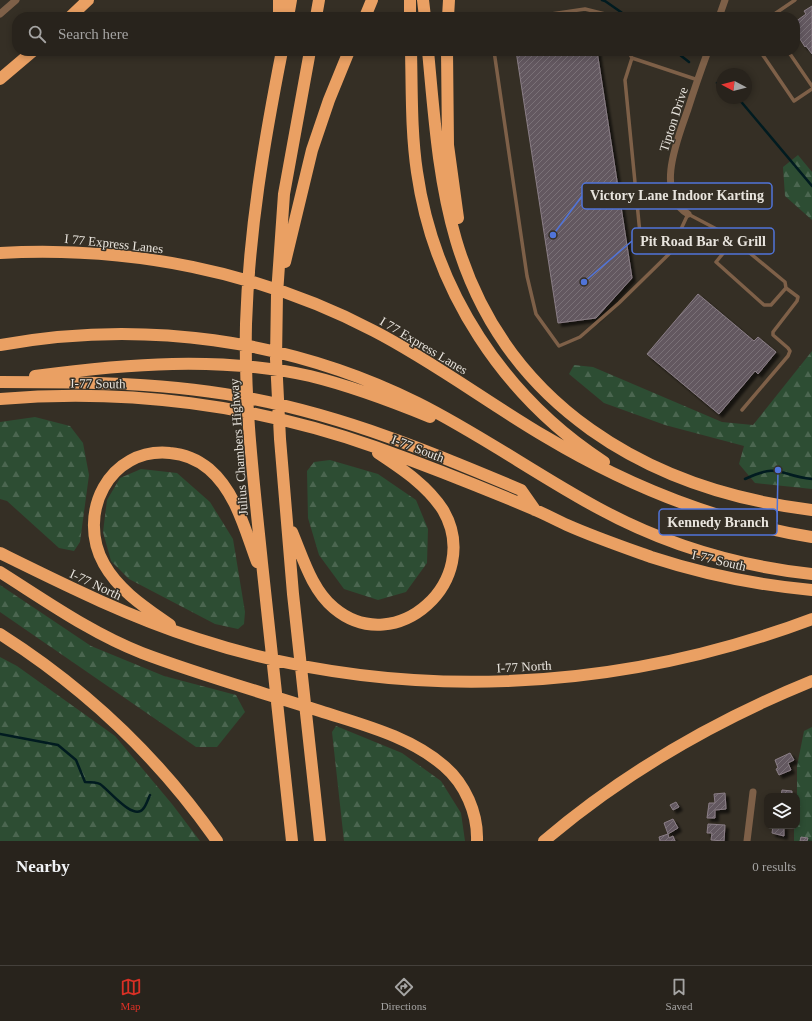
<!DOCTYPE html>
<style>
body{margin:0;font-family:Georgia,serif;background:#302b25;color:#f1f3f6}
.controls{position:absolute;right:12px;bottom:12px;display:grid;overflow:hidden;border-radius:8px;box-shadow:0 2px 6px #0003}
.controls button{width:36px;height:36px;display:grid;place-items:center;padding:0;border:0;border-bottom:1px solid #44403b;background:#28231c;color:#f1f3f6;font:20px sans-serif}
.compass{position:absolute;left:716px;top:68px;width:36px;height:36px;border-radius:50%;background:#28231c;box-shadow:0 2px 6px #0003;rotate:277deg}
.list{margin:0;padding:0;list-style:none}
h2{display:flex;justify-content:space-between;align-items:center;height:52px;margin:0;padding:0 16px;font-size:17px}
h2 small{font-size:13px;font-weight:400;color:#a5a4a3}
.icon{flex:none;width:22px;height:22px;fill:none;stroke:currentColor;stroke-width:2;stroke-linecap:round;stroke-linejoin:round}
.map{position:relative;flex:none;width:812px;height:841px;overflow:hidden}
.search{position:absolute;background:#28231c;box-shadow:0 2px 6px #0003;left:12px;right:12px;top:12px;height:44px;display:flex;align-items:center;gap:10px;box-sizing:border-box;padding:0 14px;border-radius:16px;color:#a5a4a3;font-size:15px}
.sheet{height:124px;background:#28231c}
nav{display:flex;justify-content:space-around;align-items:center;box-sizing:border-box;height:56px;border-top:1px solid #44403b;background:#28231c;font-size:11px;color:#a5a4a3}
nav a{display:grid;justify-items:center;gap:2px}
nav .on{color:#d93025}
.map>svg:first-child{display:block}
</style>
<div class="map">
<svg width="812" height="841" viewBox="0 0 812 841">
<defs>
<pattern id="forest-firs" width="22" height="20" patternUnits="userSpaceOnUse"><rect width="22" height="20" fill="#2d4d33"/><path d="M5 1l3.5 6h-7zM16 11l3.5 6h-7z" fill="#4b6650"/></pattern>
<pattern id="building-hatch" width="6" height="6" patternUnits="userSpaceOnUse"><rect width="6" height="6" fill="#645961"/><path d="M-1 1l2-2M0 6l6-6M5 7l2-2" fill="none" stroke="#7a7177"/></pattern>
<filter id="shadow"><feDropShadow dx="3.5" dy="3.5" stdDeviation="1" flood-color="#0009"/></filter>
</defs>
<rect width="100%" height="100%" fill="#352f25"/>
<path fill="url(#forest-firs)" d="M 798,155 L 812,172 L 812,220 L 785,196 L 783,167 Z
M 812,351 L 812,489 L 755,483 L 739,464 L 744,446 L 665,425 L 604,403 L 569,374 L 574,365 L 593,367 L 722,422 L 753,425 Z
M 35,417 L 70,426 L 83,443 L 89,475 L 80,542 L 74,551 L 59,548 L 7,501 L 0,499 L 0,422 Z
M 330,460 L 378,474 L 416,500 L 428,529 L 427,563 L 406,592 L 378,600 L 344,589 L 319,555 L 308,518 L 307,471 L 314,462 Z
M 141,469 L 177,473 L 210,502 L 233,539 L 245,612 L 244,624 L 238,629 L 215,624 L 129,579 L 111,561 L 103,532 L 107,500 L 120,478 Z
M 0,585 L 91,646 L 164,676 L 236,695 L 245,712 L 217,747 L 196,747 L 0,612 Z
M 0,657 L 17,666 L 115,736 L 172,804 L 200,841 L 0,841 Z
M 336,726 L 402,753 L 441,781 L 461,813 L 465,841 L 344,841 L 332,732 Z
M 812,727 L 812,841 L 794,841 L 794,826 L 797,826 L 797,766 L 804,731 Z"/>
<g fill="none" stroke-linecap="round" stroke-linejoin="round">
<path stroke="#011b20" stroke-width="2.5" d="M 602,0 L 605,1 L 628,17
M 675,51 L 689,62
M 717,83 L 722,86
M 738,98 L 812,186
M 745,479 C 781,462 779,476 812,479
M 0,734 L 58,745 L 76,760 L 85,782 C 89,782 96,782 100,784 C 109,790 133,821 143,809 C 146,806 148,799 150,795"/>
</g>
<path fill="url(#building-hatch)" stroke="#8a7e86" filter="url(#shadow)" d="M 812,6 L 812,54 L 806,46 L 805,47 L 795,31 L 795,22 L 806,14 L 804,11 Z
M 592,13 L 592,17 L 566,17 Z
M 516,51 L 597,51 L 632,278 L 596,318 L 558,323 Z
M 698,294 L 754,341 L 758,337 L 776,352 L 758,374 L 755,371 L 719,414 L 647,354 Z
M 790,753 L 794,760 L 788,763 L 791,770 L 779,775 L 776,769 L 778,768 L 775,760 Z
M 782,790 L 792,791 L 792,796 L 781,796 Z
M 725,793 L 726,809 L 715,810 L 715,818 L 707,818 L 709,803 L 715,803 L 714,794 Z
M 676,802 L 679,807 L 673,810 L 670,805 Z
M 673,819 L 678,828 L 668,834 L 664,823 Z
M 708,824 L 725,825 L 724,841 L 711,840 L 712,833 L 707,833 Z
M 773,826 L 784,826 L 784,836 L 772,833 Z
M 668,834 L 669,838 L 673,836 L 675,841 L 660,841 L 659,837 Z
M 801,837 L 808,838 L 807,841 L 800,841 Z"/>
<g fill="none" stroke-linecap="round" stroke-linejoin="round">
<path stroke="#7e6048" stroke-width="3.5" d="M 531,17 L 585,9 L 609,15 L 610,17
M 770,17 L 795,0
M 494,51 L 527,276 L 536,314 L 559,346 L 580,337 L 619,303 L 670,253 L 688,214 L 726,234 L 734,240 L 785,282 L 786,288 L 771,305 L 764,305 L 716,262 L 734,240
M 628,51 L 632,58 L 698,80
M 760,51 L 794,101 L 812,89
M 788,51 L 812,86
M 632,58 L 625,80 L 641,244 L 647,250 L 674,244
M 742,410 L 788,356 L 790,351 L 788,348 L 773,335 L 773,332 L 797,301 L 798,297 L 786,288"/>
<path stroke="#7e6048" stroke-width="7" d="M 0,14 L 16,0
M 719,17 L 725,0
M 688,214 C 654,194 678,138 688,109 C 694,90 701,70 708,51
M 747,841 L 753,792"/>
<path stroke="#eaa063" stroke-width="12" d="M 410,0 L 410,17
M 423,0 L 425,17
M 70,17 L 88,0
M 279,17 L 279,0
M 288,17 L 291,0
M 316,17 L 319,0
M 365,17 L 372,0
M 448,17 L 449,0
M 282,51 C 264,142 249,231 246,324 C 244,404 254,484 262,563 C 272,656 282,748 292,841
M 310,51 L 284,194 L 277,294 L 276,359 L 280,439 L 293,594 L 320,841
M 411,51 C 412,91 411,132 417,172 C 434,291 504,397 604,462
M 428,51 C 434,114 438,179 456,240 C 505,406 648,490 812,510
M 447,51 L 448,145 L 458,218
M 0,79 L 33,51
M 0,253 C 129,246 259,271 374,331 C 434,362 488,403 546,437 C 628,486 717,522 812,537
M 285,262 L 312,150 L 329,100 L 349,51
M 0,345 C 142,319 289,339 418,403 C 480,434 537,475 598,508 C 664,544 737,566 812,574
M 35,376 C 126,364 219,356 310,376 C 351,386 391,401 430,417
M 0,382 C 85,382 169,382 253,399 C 346,417 434,453 521,490 L 535,510
M 0,399 C 126,388 256,405 375,447 C 428,466 481,487 533,509 C 545,514 556,520 567,525 C 594,537 623,547 651,557 C 703,574 757,585 812,590
M 292,532 C 303,558 312,590 334,608 C 396,660 484,580 443,510 C 427,485 402,469 378,453
M 0,553 C 65,585 129,617 198,639 C 398,704 616,693 812,619
M 0,572 C 46,601 91,633 142,653 C 200,675 261,692 320,711 C 363,725 409,736 444,766 C 465,784 478,813 477,841
M 170,625 C 146,608 119,591 104,564 C 76,514 109,447 170,453 C 184,454 198,460 209,469 C 236,492 245,530 257,562
M 0,634 C 85,688 159,758 217,841
M 544,841 C 624,773 716,720 812,681"/>
</g>
<g text-anchor="middle" stroke-width="3" stroke-linejoin="round" paint-order="stroke">
<g font-size="13" fill="#e8e4dd" stroke="#352f25">
<text transform="translate(673 119) rotate(-72)" y="5">Tipton Drive</text>
<text transform="translate(114 243) rotate(6)" y="5">I 77 Express Lanes</text>
<text transform="translate(424 345) rotate(31)" y="5">I 77 Express Lanes</text>
<text transform="translate(98 383) rotate(1)" y="5">I-77 South</text>
<text transform="translate(238 447) rotate(-94)" y="5">Julius Chambers Highway</text>
<text transform="translate(418 448) rotate(21)" y="5">I-77 South</text>
<text transform="translate(719 560) rotate(13)" y="5">I-77 South</text>
<text transform="translate(96 584) rotate(25)" y="5">I-77 North</text>
<text transform="translate(524 666) rotate(-3)" y="5">I-77 North</text>
</g>
</g>
<path fill="none" stroke="#5074d9" stroke-width="1.5" d="M553 235L582 196M584 282L632 241M778 470L777 522"/>
<g fill="#5074d9" stroke="#352f25" stroke-width="1.5">
<circle cx="553" cy="235" r="4"/>
<circle cx="584" cy="282" r="4"/>
<circle cx="778" cy="470" r="4"/>
</g>
<g fill="#352f25" stroke="#5074d9" stroke-width="1.5">
<rect x="582" y="183" width="190" height="26" rx="4"/>
<rect x="632" y="228" width="142" height="26" rx="4"/>
<rect x="659" y="509" width="118" height="26" rx="4"/>
</g>
<g font-size="14" text-anchor="middle" font-weight="bold" fill="#e8e4dd">
<text x="677" y="200">Victory Lane Indoor Karting</text>
<text x="703" y="246">Pit Road Bar &amp; Grill</text>
<text x="718" y="527">Kennedy Branch</text>
</g>
</svg>
<div class="controls">
<button><svg class="icon" aria-label="layers" viewBox="0 0 24 24"><path d="M12 4l9 5-9 5-9-5zM3 14l9 5 9-5"/></svg></button>
</div>
<svg class="compass" viewBox="-18 -18 36 36"><path d="M0-13l5 13h-10z" fill="#e53935"/><path d="M0 13l5-13h-10z" fill="#a5a4a3"/></svg>
<div class="search"><svg class="icon" aria-label="search" viewBox="0 0 24 24"><circle cx="10" cy="10" r="6"/><path d="M15 15l6 6"/></svg>Search here</div>
</div>
<section class="sheet">
<h2>Nearby<small>0 results</small></h2>
<ul class="list">
</ul>
</section>
<nav>
<a class="on"><svg class="icon" aria-label="map" viewBox="0 0 24 24"><path d="M3 6l6-2 6 2 6-2v14l-6 2-6-2-6 2zM9 4v14M15 6v14"/></svg>Map</a>
<a><svg class="icon" aria-label="directions" viewBox="0 0 24 24"><path d="M12 3l9 9-9 9-9-9zM9 14v-3h6M13 9l2 2-2 2"/></svg>Directions</a>
<a><svg class="icon" aria-label="saved" viewBox="0 0 24 24"><path d="M7 4h10v16l-5-4-5 4z"/></svg>Saved</a>
</nav>
